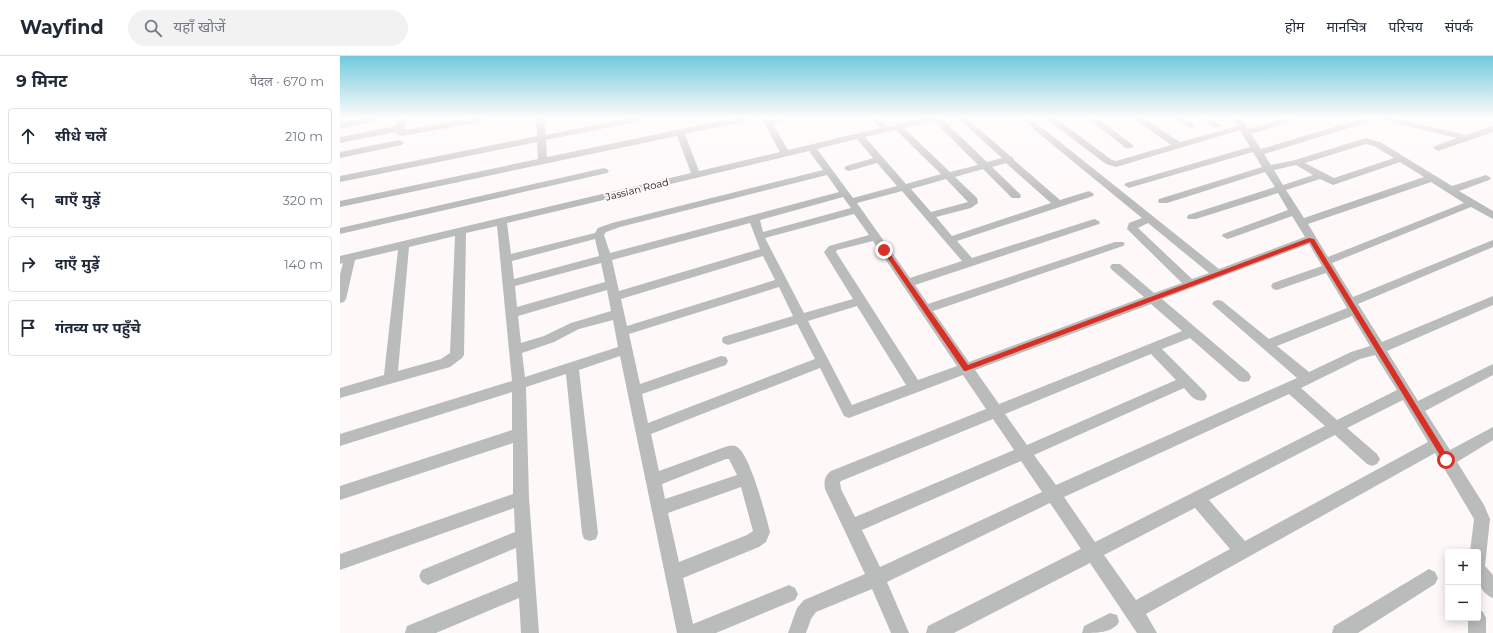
<!DOCTYPE html>
<html lang="hi">
<meta charset="utf-8">
<style>
body{margin:0;font-family:Montserrat,"Noto Sans Devanagari",sans-serif;background:#f2f2f3;color:#1f2937}
.controls{position:absolute;right:12px;bottom:12px;display:grid;overflow:hidden;border-radius:4px;box-shadow:0 2px 10px #0003}
.controls button{width:36px;height:36px;display:grid;place-items:center;padding:0;border:0;border-bottom:1px solid #e0e1e3;background:#fff;color:#1f2937;font:20px sans-serif}
.stop{position:absolute;width:12px;height:12px;margin:-9px;border:3px solid #d93025;border-radius:50%;background:#fff}
.stop.end{background:#d93025;border-color:#fff;box-shadow:0 1px 4px #0008}
.list{margin:0;padding:0;list-style:none}
h2{display:flex;justify-content:space-between;align-items:center;height:52px;margin:0;padding:0 16px;font-size:17px}
h2 small{font-size:13px;font-weight:400;color:#747a83}
.list li{display:grid;grid-template-columns:26px 1fr auto;gap:12px;align-items:center;box-sizing:border-box;height:56px;margin:0 8px 8px;padding:0 8px;border:1px solid #e0e1e3;border-radius:4px}
.list b{display:block;font-size:15px;white-space:nowrap}
.list em{font-size:13px;font-style:normal;color:#747a83}
.icon{flex:none;width:22px;height:22px;fill:none;stroke:currentColor;stroke-width:2;stroke-linecap:round;stroke-linejoin:round}
.map{position:relative;flex:none;width:1153px;height:577px;overflow:hidden}
header{display:flex;align-items:center;gap:24px;box-sizing:border-box;height:56px;padding:0 20px;background:#fff;border-bottom:1px solid #e0e1e3}
header strong{font-size:19px}
nav{display:flex;gap:22px;margin-inline-start:auto;font-size:14px}
.search{width:280px;height:36px;background:#f2f2f3;display:flex;align-items:center;gap:10px;box-sizing:border-box;padding:0 14px;border-radius:22px;color:#747a83;font-size:15px}
main{display:flex}
aside{flex:1;background:#fff}
.map>svg:first-child{display:block}
</style>
<header>
<strong>Wayfind</strong>
<div class="search"><svg class="icon" aria-label="search" viewBox="0 0 24 24"><circle cx="10" cy="10" r="6"/><path d="M15 15l6 6"/></svg>यहाँ खोजें</div>
<nav><a>होम</a><a>मानचित्र</a><a>परिचय</a><a>संपर्क</a></nav>
</header>
<main>
<aside>
<h2>9 मिनट<small>पैदल · 670 m</small></h2>
<ul class="list">
<li><svg class="icon" aria-label="ahead" viewBox="0 0 24 24"><path d="M12 20V5M6 11l6-6 6 6"/></svg><div><b>सीधे चलें</b></div><em>210 m</em></li>
<li><svg class="icon" aria-label="left" viewBox="0 0 24 24"><path d="M17 20v-9H6M10 6l-5 5 5 5"/></svg><div><b>बाएँ मुड़ें</b></div><em>320 m</em></li>
<li><svg class="icon" aria-label="right" viewBox="0 0 24 24"><path d="M7 20v-9h11M14 6l5 5-5 5"/></svg><div><b>दाएँ मुड़ें</b></div><em>140 m</em></li>
<li><svg class="icon" aria-label="arrive" viewBox="0 0 24 24"><path d="M6 21V4h12l-3 4 3 4H6"/></svg><div><b>गंतव्य पर पहुँचे</b></div></li>
</ul>
</aside>
<div class="map">
<svg width="1153" height="577" viewBox="0 0 1153 577">
<rect width="100%" height="100%" fill="#fef8f9"/>
<g fill="none" stroke-linecap="round" stroke-linejoin="round">
<path fill="#b9bcbb" fill-rule="evenodd" d="M 24,62 L 42,62 L 38,65 L 0,73 L 0,67 Z
M 58,62 L 66,62 L 65,74 L 130,62 L 150,62 L 146,65 L 62,80 L 57,78 L 56,76 L 0,87 L 0,81 L 56,70 Z
M 196,62 L 204,62 L 206,79 L 287,62 L 305,62 L 301,65 L 206,84 L 207,101 L 394,62 L 412,62 L 408,65 L 345,78 L 359,115 L 440,96 L 421,62 L 429,62 L 430,64 L 453,62 L 433,68 L 448,94 L 540,72 L 531,62 L 540,62 L 548,71 L 583,62 L 601,62 L 647,106 L 662,102 L 618,62 L 627,62 L 670,100 L 673,101 L 674,104 L 720,144 L 749,135 L 754,138 L 753,140 L 617,185 L 632,202 L 751,164 L 755,163 L 760,166 L 759,168 L 575,229 L 588,248 L 775,186 L 783,186 L 785,188 L 783,190 L 593,255 L 629,306 L 804,241 L 772,214 L 770,211 L 772,208 L 780,208 L 814,237 L 842,227 L 787,173 L 789,167 L 802,162 L 680,62 L 690,62 L 879,213 L 965,181 L 952,160 L 891,182 L 887,183 L 882,180 L 883,178 L 948,154 L 938,137 L 856,163 L 848,163 L 847,161 L 848,159 L 935,131 L 925,116 L 827,147 L 819,147 L 818,145 L 819,143 L 922,111 L 913,96 L 792,131 L 789,132 L 784,129 L 786,127 L 910,91 L 900,74 L 776,111 L 766,108 L 705,62 L 715,62 L 772,104 L 776,105 L 831,89 L 793,62 L 803,62 L 840,86 L 897,70 L 893,62 L 901,62 L 908,73 L 946,62 L 960,62 L 911,78 L 921,93 L 1024,62 L 1054,62 L 1126,79 L 1153,70 L 1153,76 L 1098,95 L 1093,92 L 1095,90 L 1117,82 L 1038,63 L 924,98 L 931,109 L 955,104 L 1026,82 L 1040,86 L 1112,130 L 1146,119 L 1151,122 L 1149,124 L 1119,135 L 1153,155 L 1153,163 L 1131,151 L 992,207 L 1013,241 L 1153,184 L 1153,191 L 1018,248 L 1042,286 L 1153,240 L 1153,249 L 1047,295 L 1078,345 L 1153,308 L 1153,319 L 1085,355 L 1110,394 L 1153,371 L 1153,384 L 1117,406 L 1144,449 L 1150,463 L 1145,510 L 1153,519 L 1153,542 C 1134,534 1138,514 1138,496 L 1130,496 L 1134,463 L 1095,397 L 806,558 L 817,577 L 797,577 L 750,507 L 614,577 L 586,577 L 588,570 L 741,493 L 710,447 L 547,526 L 569,577 L 551,577 L 532,533 L 476,556 L 471,563 L 466,577 L 448,577 L 457,552 L 464,544 L 525,518 L 485,433 C 484,425 484,421 491,415 L 646,353 L 623,319 L 509,362 L 504,360 L 480,312 L 311,378 L 319,415 L 385,391 C 389,390 394,389 397,391 C 410,398 426,460 430,476 L 426,486 L 419,491 L 343,522 L 353,568 L 449,529 L 455,532 L 458,538 L 455,544 L 376,577 L 337,577 L 280,300 L 239,314 L 258,477 L 256,483 L 250,485 L 244,483 L 242,477 L 226,318 L 186,331 L 189,442 L 199,577 L 181,577 L 179,542 L 96,577 L 65,577 L 67,570 L 178,525 L 176,492 L 88,529 L 82,526 L 79,520 L 82,514 L 175,476 L 174,452 L 0,514 L 0,498 L 173,438 L 173,387 L 0,444 L 0,430 L 172,374 L 172,336 L 0,390 L 0,378 L 172,325 L 157,170 L 126,177 L 124,299 L 122,302 L 110,311 L 0,342 L 0,332 L 44,319 L 58,194 L 15,204 L 6,243 L 4,246 L 0,247 L 0,219 L 3,207 L 0,208 L 0,200 L 351,117 L 337,80 L 0,151 L 0,145 L 198,103 L 197,86 L 0,126 L 0,120 L 197,80 ZM 594,65 L 638,109 L 610,116 L 564,72 ZM 556,74 L 601,118 L 566,128 L 525,81 ZM 517,83 L 533,102 L 506,110 L 504,112 L 506,114 L 509,115 L 537,107 L 557,130 L 513,142 L 477,93 ZM 1026,88 L 1034,90 L 1054,102 L 994,122 L 965,107 ZM 469,95 L 483,114 L 272,167 L 258,172 L 255,177 L 171,198 L 167,167 ZM 1060,106 L 1084,121 L 964,162 L 946,134 L 980,123 L 993,129 ZM 666,107 L 711,147 L 612,180 L 596,161 L 631,152 L 638,147 L 637,142 L 615,121 L 643,113 L 672,142 L 680,142 L 681,140 L 680,138 L 652,111 ZM 956,109 L 973,119 L 943,129 L 934,114 ZM 487,119 L 499,136 L 270,197 L 264,179 L 266,176 L 280,171 ZM 606,123 L 628,146 L 591,156 L 571,133 ZM 1091,126 L 1124,147 L 988,201 L 968,168 ZM 562,135 L 622,205 L 570,222 L 517,147 ZM 503,141 L 511,152 L 423,176 L 420,164 ZM 514,158 L 529,179 L 489,190 L 484,196 L 513,243 L 464,257 L 425,182 ZM 410,167 L 420,193 L 279,235 L 272,204 ZM 808,167 L 869,217 L 852,223 L 798,172 ZM 115,180 L 110,297 L 101,303 L 58,315 L 69,191 ZM 255,183 L 259,200 L 174,223 L 172,205 ZM 533,185 L 617,310 L 578,324 L 496,196 L 497,194 ZM 969,188 L 982,210 L 933,227 L 931,230 L 933,233 L 937,234 L 986,217 L 1007,252 L 929,283 L 882,245 L 878,244 L 874,245 L 872,248 L 957,322 L 716,429 L 694,399 L 844,332 C 850,339 855,347 865,344 L 867,340 L 865,336 L 822,293 L 850,282 L 899,325 L 904,326 L 909,325 L 911,321 L 909,317 L 822,243 ZM 423,200 L 435,224 L 287,270 L 281,243 ZM 261,207 L 265,226 L 177,251 L 175,230 ZM 439,231 L 453,260 L 383,281 L 382,284 L 383,287 L 388,289 L 457,268 L 475,303 L 308,367 L 302,338 L 386,309 L 388,305 L 386,301 L 381,300 L 300,328 L 289,278 ZM 267,234 L 271,255 L 231,267 L 204,280 L 181,287 L 178,260 ZM 811,248 L 842,275 L 659,348 L 635,314 ZM 517,250 L 566,329 L 512,349 L 468,265 ZM 1012,260 L 1030,290 L 1011,296 L 969,316 L 937,290 ZM 273,264 L 278,291 L 185,321 L 182,297 L 214,286 L 239,273 ZM 811,298 L 836,324 L 687,389 L 665,358 ZM 1035,299 L 1057,334 L 997,364 L 961,332 L 1020,303 ZM 949,338 L 985,370 L 755,486 L 724,441 ZM 1063,344 L 1088,386 L 905,485 L 869,444 L 995,379 L 1027,408 L 1032,410 L 1037,408 L 1040,403 L 1037,398 L 1007,372 ZM 653,363 L 674,394 L 515,461 L 501,433 L 500,426 L 501,425 ZM 386,403 L 389,403 L 397,419 L 325,443 L 322,428 ZM 681,405 L 702,436 L 540,511 L 522,474 ZM 401,431 L 413,475 L 407,479 L 339,506 L 328,457 ZM 855,452 L 890,493 L 796,544 L 764,499 Z
M 747,62 L 757,62 L 794,90 L 792,92 L 786,92 Z
M 834,62 L 845,62 L 855,70 L 851,73 Z
M 860,62 L 871,62 L 880,69 L 879,71 L 873,71 Z
M 59,84 L 62,85 L 64,87 L 62,89 L 0,102 L 0,96 Z
M 264,112 L 267,113 L 269,115 L 267,117 L 0,178 L 0,172 Z
M 1089,513 L 1095,516 L 1098,522 L 1095,528 L 1018,577 L 992,577 L 994,570 Z
M 1138,553 L 1143,556 L 1146,562 L 1146,577 L 1128,577 L 1128,562 L 1138,562 Z
M 770,557 L 777,559 L 779,566 C 773,577 756,577 742,577 L 744,570 Z"/>
</g>
<linearGradient id="sky" x2="0" y2="1"><stop stop-color="#71cadd"/><stop offset="0.43" stop-color="#fffcfc"/><stop offset="1" stop-color="#fffcfc" stop-opacity="0"/></linearGradient>
<rect width="1153" height="143" fill="url(#sky)"/>
<path fill="#d93025" d="M 969,182 L 974,183 L 1109,402 L 1109,406 L 1104,406 L 970,186 L 626,315 L 624,315 L 542,194 L 546,192 L 628,309 Z"/>
<g text-anchor="middle" stroke-width="4" stroke-linejoin="round" paint-order="stroke">
<g font-size="10" fill="#181516" stroke="#fef8f9">
<text transform="translate(297 133) rotate(-14)" y="4">Jassian Road</text>
</g>
</g>
</svg>
<div class="controls">
<button>+</button>
<button>−</button>
</div>
<div class="stop" style="left:1106px;top:404px"></div>
<div class="stop end" style="left:544px;top:194px"></div>
</div>
</main>
